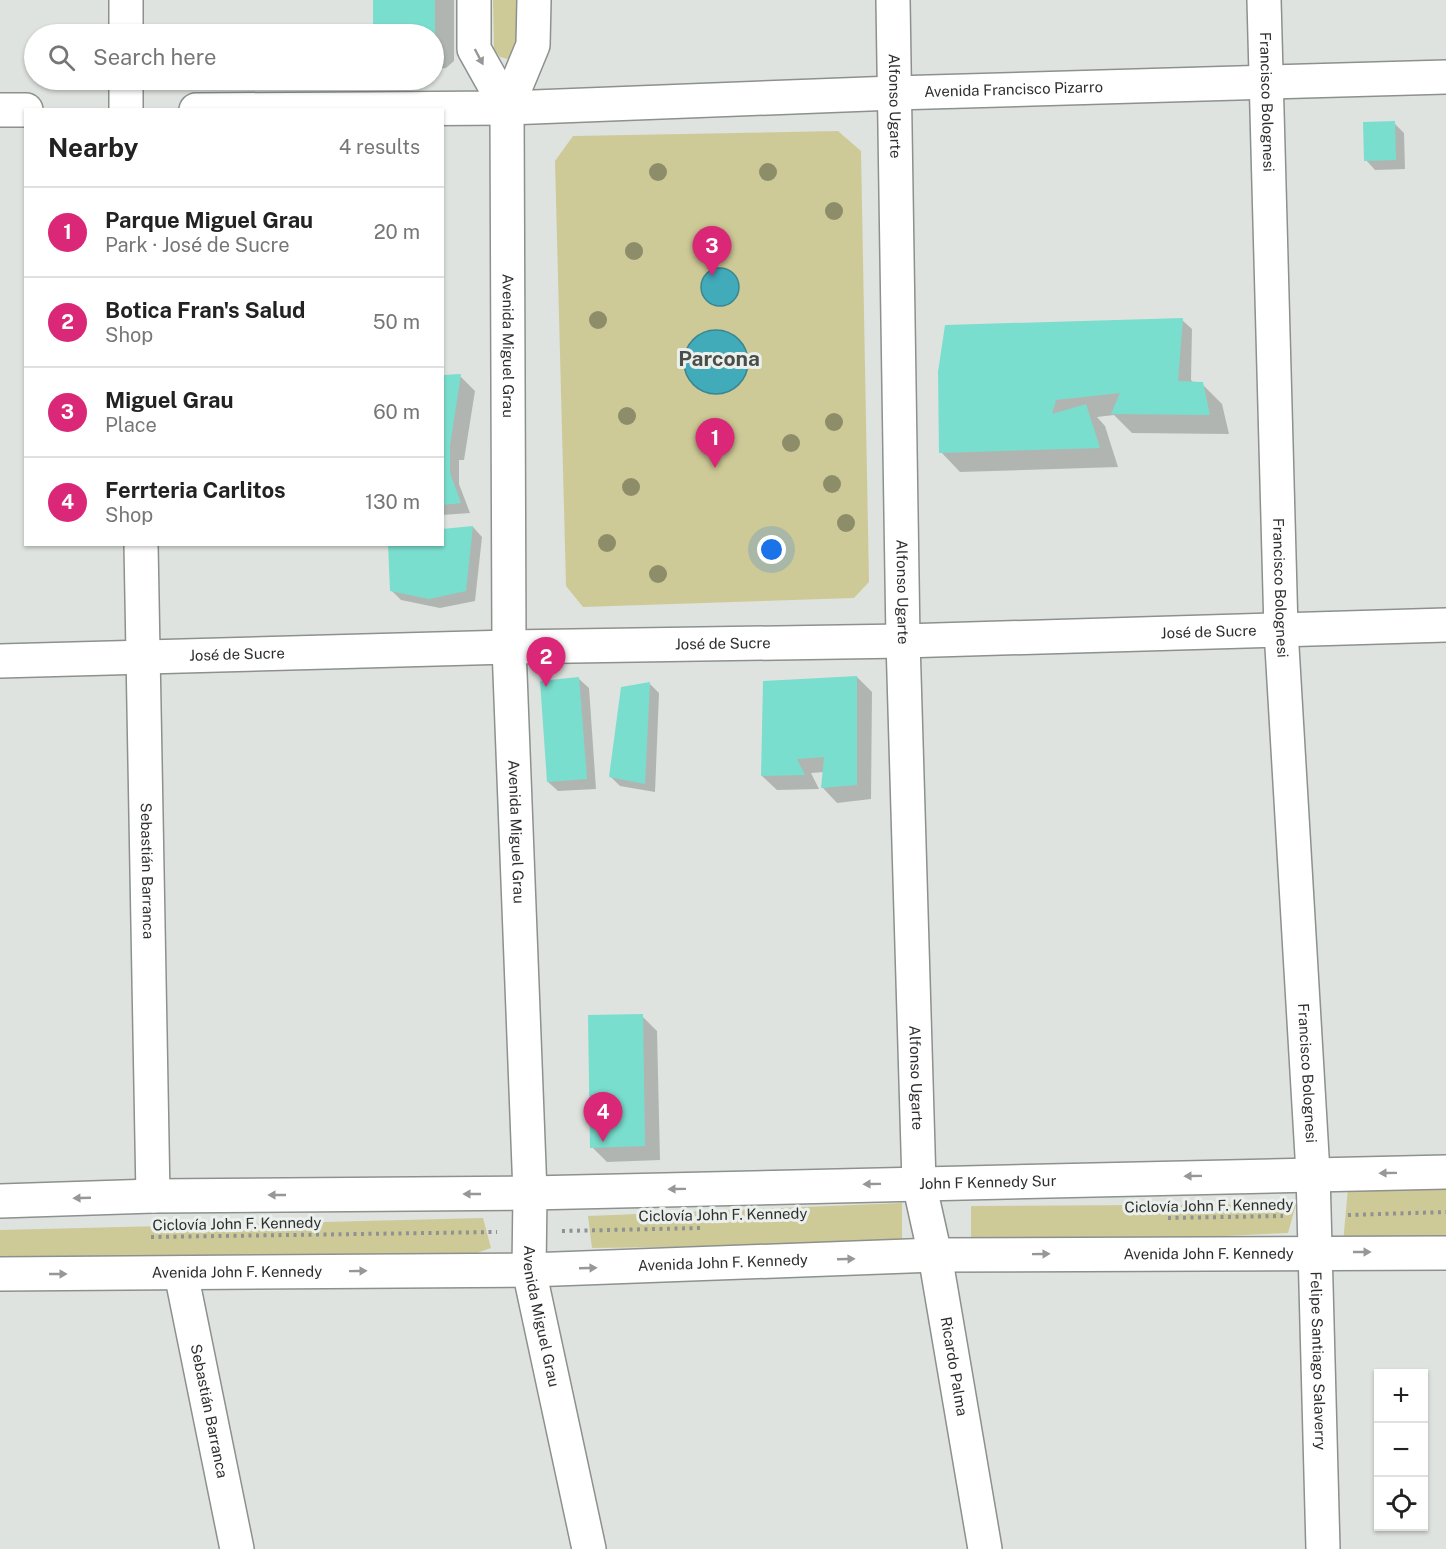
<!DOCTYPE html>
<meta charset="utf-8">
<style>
body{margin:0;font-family:"Public Sans",sans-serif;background:#f2f2f2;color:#222}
.controls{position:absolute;right:18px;bottom:18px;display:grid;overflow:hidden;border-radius:0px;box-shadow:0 2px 4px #0004}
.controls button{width:54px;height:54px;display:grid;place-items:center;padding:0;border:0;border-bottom:2px solid #e0e0e0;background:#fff;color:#222;font:30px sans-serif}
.you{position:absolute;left:772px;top:550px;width:21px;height:21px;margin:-15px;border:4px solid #fff;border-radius:50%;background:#1a73e8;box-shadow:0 0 0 9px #1a73e833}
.badge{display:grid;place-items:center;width:39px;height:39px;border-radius:50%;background:#db2777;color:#fff;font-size:20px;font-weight:700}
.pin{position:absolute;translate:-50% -50px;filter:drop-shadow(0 2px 3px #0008)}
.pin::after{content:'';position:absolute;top:32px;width:21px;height:18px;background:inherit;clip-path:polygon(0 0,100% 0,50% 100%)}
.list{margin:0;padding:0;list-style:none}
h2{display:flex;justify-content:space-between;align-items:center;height:78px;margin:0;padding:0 24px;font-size:26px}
h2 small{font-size:20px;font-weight:400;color:#767676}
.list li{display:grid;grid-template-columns:39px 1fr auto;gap:18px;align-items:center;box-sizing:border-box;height:90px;padding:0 24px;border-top:2px solid #e0e0e0}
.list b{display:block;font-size:22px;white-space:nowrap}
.list p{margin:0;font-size:20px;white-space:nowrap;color:#767676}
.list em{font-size:20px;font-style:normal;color:#767676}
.icon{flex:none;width:33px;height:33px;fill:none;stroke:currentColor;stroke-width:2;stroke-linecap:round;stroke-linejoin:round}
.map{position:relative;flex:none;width:1446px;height:1549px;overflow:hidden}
.search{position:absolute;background:#fff;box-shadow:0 2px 4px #0004;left:24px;top:24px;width:420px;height:66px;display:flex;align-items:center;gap:15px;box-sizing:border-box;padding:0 21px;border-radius:33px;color:#767676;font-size:22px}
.panel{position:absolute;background:#fff;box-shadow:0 2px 4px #0004;left:24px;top:108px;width:420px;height:438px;border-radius:0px}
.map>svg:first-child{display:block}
</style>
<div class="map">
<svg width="1446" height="1549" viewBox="0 0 1446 1549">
<rect width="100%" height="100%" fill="#dee3df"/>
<path fill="#ceca97" d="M 493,0 L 521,0 L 520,50 L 508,59 L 500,57 L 494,49 Z
M 838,131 L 861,151 L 869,582 L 854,598 L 583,607 L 566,586 L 555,161 L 573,136 Z
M 1348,1188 L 1446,1188 L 1446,1242 L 1343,1243 Z
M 902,1203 L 902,1244 L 592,1248 L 588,1216 Z
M 1296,1204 L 1288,1233 L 971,1248 L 971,1206 Z
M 483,1218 L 491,1248 L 471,1255 L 0,1261 L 0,1230 Z"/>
<path fill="#41abba" stroke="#3b8690" stroke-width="1.5" d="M701 287a19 19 0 1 1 38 0a19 19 0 1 1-38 0Z
M684 362a32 32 0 1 1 64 0a32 32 0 1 1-64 0Z"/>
<path fill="#0003" d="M 375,0 L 454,0 L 454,61 L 446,68 L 434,69 L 434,34 L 375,34 Z
M 1394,123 L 1404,133 L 1405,169 L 1375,170 L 1366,160 Z
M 1182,320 L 1192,329 L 1191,380 L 1194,383 L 1202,384 L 1222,404 L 1229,434 L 1132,433 L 1114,415 L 1097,417 L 1105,426 L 1118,467 L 960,472 L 941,452 Z
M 460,376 L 475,391 L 464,460 L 459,460 L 459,484 L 470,513 L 442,515 L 442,377 Z
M 473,527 L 482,537 L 475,601 L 440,608 L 401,600 L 391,590 L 442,544 Z
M 857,677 L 872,692 L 871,799 L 837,803 L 823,788 L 824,772 L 811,773 L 819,789 L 777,790 L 762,776 Z
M 579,679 L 589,688 L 596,789 L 558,791 L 548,782 Z
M 650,684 L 659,693 L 655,792 L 620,786 L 610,776 Z
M 642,1016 L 657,1031 L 660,1160 L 607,1162 L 592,1147 Z"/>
<path fill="#7adece" d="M 373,0 L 435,0 L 435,34 L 373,34 Z
M 1395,121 L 1396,160 L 1364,161 L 1363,122 Z
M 1183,318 L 1178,381 L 1203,382 L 1210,415 L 1111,414 L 1120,393 L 1056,400 L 1052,414 L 1086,404 L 1100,448 L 939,453 L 938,372 L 945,325 Z
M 461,374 L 450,445 L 450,473 L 461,503 L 442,505 L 442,375 Z
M 473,526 L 466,591 L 429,599 L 390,591 L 388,544 L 442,544 L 442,529 Z
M 857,676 L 857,785 L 821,788 L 824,757 L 797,759 L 805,775 L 761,776 L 763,681 Z
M 579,677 L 587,779 L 547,782 L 540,681 Z
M 650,682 L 645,784 L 609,777 L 621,687 Z
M 643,1014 L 645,1146 L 590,1148 L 588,1015 Z"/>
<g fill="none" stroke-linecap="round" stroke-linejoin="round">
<g stroke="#8c918d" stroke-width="36">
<g id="street">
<path d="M 126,0 L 126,34"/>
<path d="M 474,0 L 474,49 L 507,108"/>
<path id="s1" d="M 534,0 L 533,45 L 507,108 L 509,647 L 530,1193 L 529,1270 L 589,1549"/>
<path id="s2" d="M 893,0 L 903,641 L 919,1183 L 935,1255 L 985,1549"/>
<path id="s3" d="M 1264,0 L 1281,630 L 1313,1173 L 1323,1549"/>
<path d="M 126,80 L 126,110"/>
<path d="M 0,110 L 26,110"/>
<path id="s4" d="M 196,110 L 507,108 L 894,93 L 1446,77"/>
<path id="s5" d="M 141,544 L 153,1196"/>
<path id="s6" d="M 0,661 L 509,647 L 903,641 L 1446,625"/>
<path id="s7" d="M 181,1273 L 237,1549"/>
</g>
</g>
<g stroke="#8c918d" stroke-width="36">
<g id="secondary">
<path id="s8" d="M 0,1201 L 153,1196 L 530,1193 L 1446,1172"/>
<path id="s9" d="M 0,1274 L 529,1270 L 935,1255 L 1446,1253"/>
</g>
</g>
<path stroke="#8f9290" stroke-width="4" stroke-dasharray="3 4.5" stroke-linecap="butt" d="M 1348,1215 L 1446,1212
M 1168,1218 L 1283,1216
M 562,1231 L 701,1228
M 151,1237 L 497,1232"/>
<use href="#street" stroke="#fff" stroke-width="33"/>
<use href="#secondary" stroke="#fff" stroke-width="33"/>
</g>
<g fill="#8e8d6a">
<circle cx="658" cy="172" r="9"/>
<circle cx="768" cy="172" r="9"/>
<circle cx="834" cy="211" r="9"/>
<circle cx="634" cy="251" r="9"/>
<circle cx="598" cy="320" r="9"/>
<circle cx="627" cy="416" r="9"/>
<circle cx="834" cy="422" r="9"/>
<circle cx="791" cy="443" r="9"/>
<circle cx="832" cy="484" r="9"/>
<circle cx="631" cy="487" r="9"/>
<circle cx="846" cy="523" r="9"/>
<circle cx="607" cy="543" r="9"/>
<circle cx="658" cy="574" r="9"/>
</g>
<defs><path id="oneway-solid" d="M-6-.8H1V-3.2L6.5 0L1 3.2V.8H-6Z" transform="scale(1.5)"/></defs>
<g fill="#969897">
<use href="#oneway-solid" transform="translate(479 57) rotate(62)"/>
<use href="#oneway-solid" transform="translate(1388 1173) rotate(179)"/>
<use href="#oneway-solid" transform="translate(1193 1176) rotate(179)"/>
<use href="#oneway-solid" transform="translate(872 1184) rotate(179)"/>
<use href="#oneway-solid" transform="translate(677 1189) rotate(179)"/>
<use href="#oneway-solid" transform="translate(472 1194) rotate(180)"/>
<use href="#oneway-solid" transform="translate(277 1195) rotate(180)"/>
<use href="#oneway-solid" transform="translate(82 1198) rotate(178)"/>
<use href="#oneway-solid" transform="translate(1362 1252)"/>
<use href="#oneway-solid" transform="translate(1041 1254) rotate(-1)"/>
<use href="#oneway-solid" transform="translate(846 1259) rotate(-2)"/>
<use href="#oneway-solid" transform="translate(588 1268) rotate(-2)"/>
<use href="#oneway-solid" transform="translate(358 1271) rotate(-1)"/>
<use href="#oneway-solid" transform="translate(58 1274)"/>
</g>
<g text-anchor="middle" stroke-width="6" stroke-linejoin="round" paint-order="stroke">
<g font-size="15" fill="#2e302f" stroke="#ebf0ec">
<text dy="5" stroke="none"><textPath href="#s4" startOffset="818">Avenida Francisco Pizarro</textPath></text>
<text dy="5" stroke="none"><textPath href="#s3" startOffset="102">Francisco Bolognesi</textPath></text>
<text dy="5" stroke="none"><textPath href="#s2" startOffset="106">Alfonso Ugarte</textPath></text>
<text dy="5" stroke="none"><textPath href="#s1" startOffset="351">Avenida Miguel Grau</textPath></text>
<text dy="5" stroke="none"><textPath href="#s3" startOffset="588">Francisco Bolognesi</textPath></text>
<text dy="5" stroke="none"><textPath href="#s2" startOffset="592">Alfonso Ugarte</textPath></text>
<text dy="5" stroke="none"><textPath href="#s6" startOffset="1209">José de Sucre</textPath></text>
<text dy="5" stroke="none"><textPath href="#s6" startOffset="723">José de Sucre</textPath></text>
<text dy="5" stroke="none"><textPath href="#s6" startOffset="237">José de Sucre</textPath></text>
<text dy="5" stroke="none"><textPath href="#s1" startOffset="837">Avenida Miguel Grau</textPath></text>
<text dy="5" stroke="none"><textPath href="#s5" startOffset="327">Sebastián Barranca</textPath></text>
<text dy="5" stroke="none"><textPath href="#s3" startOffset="1074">Francisco Bolognesi</textPath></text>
<text dy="5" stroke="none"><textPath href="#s2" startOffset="1078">Alfonso Ugarte</textPath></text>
<text dy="5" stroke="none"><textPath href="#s8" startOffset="988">John F Kennedy Sur</textPath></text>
<text transform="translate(1209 1206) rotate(-1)" y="5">Ciclovía John F. Kennedy</text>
<text transform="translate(723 1215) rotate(-1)" y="5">Ciclovía John F. Kennedy</text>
<text transform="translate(237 1224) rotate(-1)" y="5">Ciclovía John F. Kennedy</text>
<text dy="5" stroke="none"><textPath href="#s9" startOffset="1209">Avenida John F. Kennedy</textPath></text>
<text dy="5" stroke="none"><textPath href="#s9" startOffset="723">Avenida John F. Kennedy</textPath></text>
<text dy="5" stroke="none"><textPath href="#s9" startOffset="237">Avenida John F. Kennedy</textPath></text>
<text dy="5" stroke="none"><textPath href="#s1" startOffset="1323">Avenida Miguel Grau</textPath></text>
<text dy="5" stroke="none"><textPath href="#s3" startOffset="1362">Felipe Santiago Salaverry</textPath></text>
<text dy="5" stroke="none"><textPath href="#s2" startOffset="1370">Ricardo Palma</textPath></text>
<text dy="5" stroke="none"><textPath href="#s7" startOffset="141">Sebastián Barranca</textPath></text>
</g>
<g font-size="21" font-weight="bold" fill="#4a4e4b" stroke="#ebf0ec">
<text x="719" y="366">Parcona</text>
</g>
</g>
</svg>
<div class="controls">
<button>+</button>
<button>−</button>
<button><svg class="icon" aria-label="locate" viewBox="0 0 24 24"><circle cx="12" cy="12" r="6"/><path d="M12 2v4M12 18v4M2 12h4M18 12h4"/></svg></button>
</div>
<div class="you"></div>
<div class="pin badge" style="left:715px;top:468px">1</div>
<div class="pin badge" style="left:546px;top:687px">2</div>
<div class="pin badge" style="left:712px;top:276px">3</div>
<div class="pin badge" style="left:603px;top:1142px">4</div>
<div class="search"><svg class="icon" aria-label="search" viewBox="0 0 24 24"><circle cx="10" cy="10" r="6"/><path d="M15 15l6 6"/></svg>Search here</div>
<section class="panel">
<h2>Nearby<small>4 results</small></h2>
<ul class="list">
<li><span class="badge">1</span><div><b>Parque Miguel Grau</b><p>Park · José de Sucre</p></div><em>20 m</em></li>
<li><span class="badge">2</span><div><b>Botica Fran's Salud</b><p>Shop</p></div><em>50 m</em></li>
<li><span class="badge">3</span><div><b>Miguel Grau</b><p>Place</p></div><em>60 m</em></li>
<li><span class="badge">4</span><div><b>Ferrteria Carlitos</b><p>Shop</p></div><em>130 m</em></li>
</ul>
</section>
</div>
